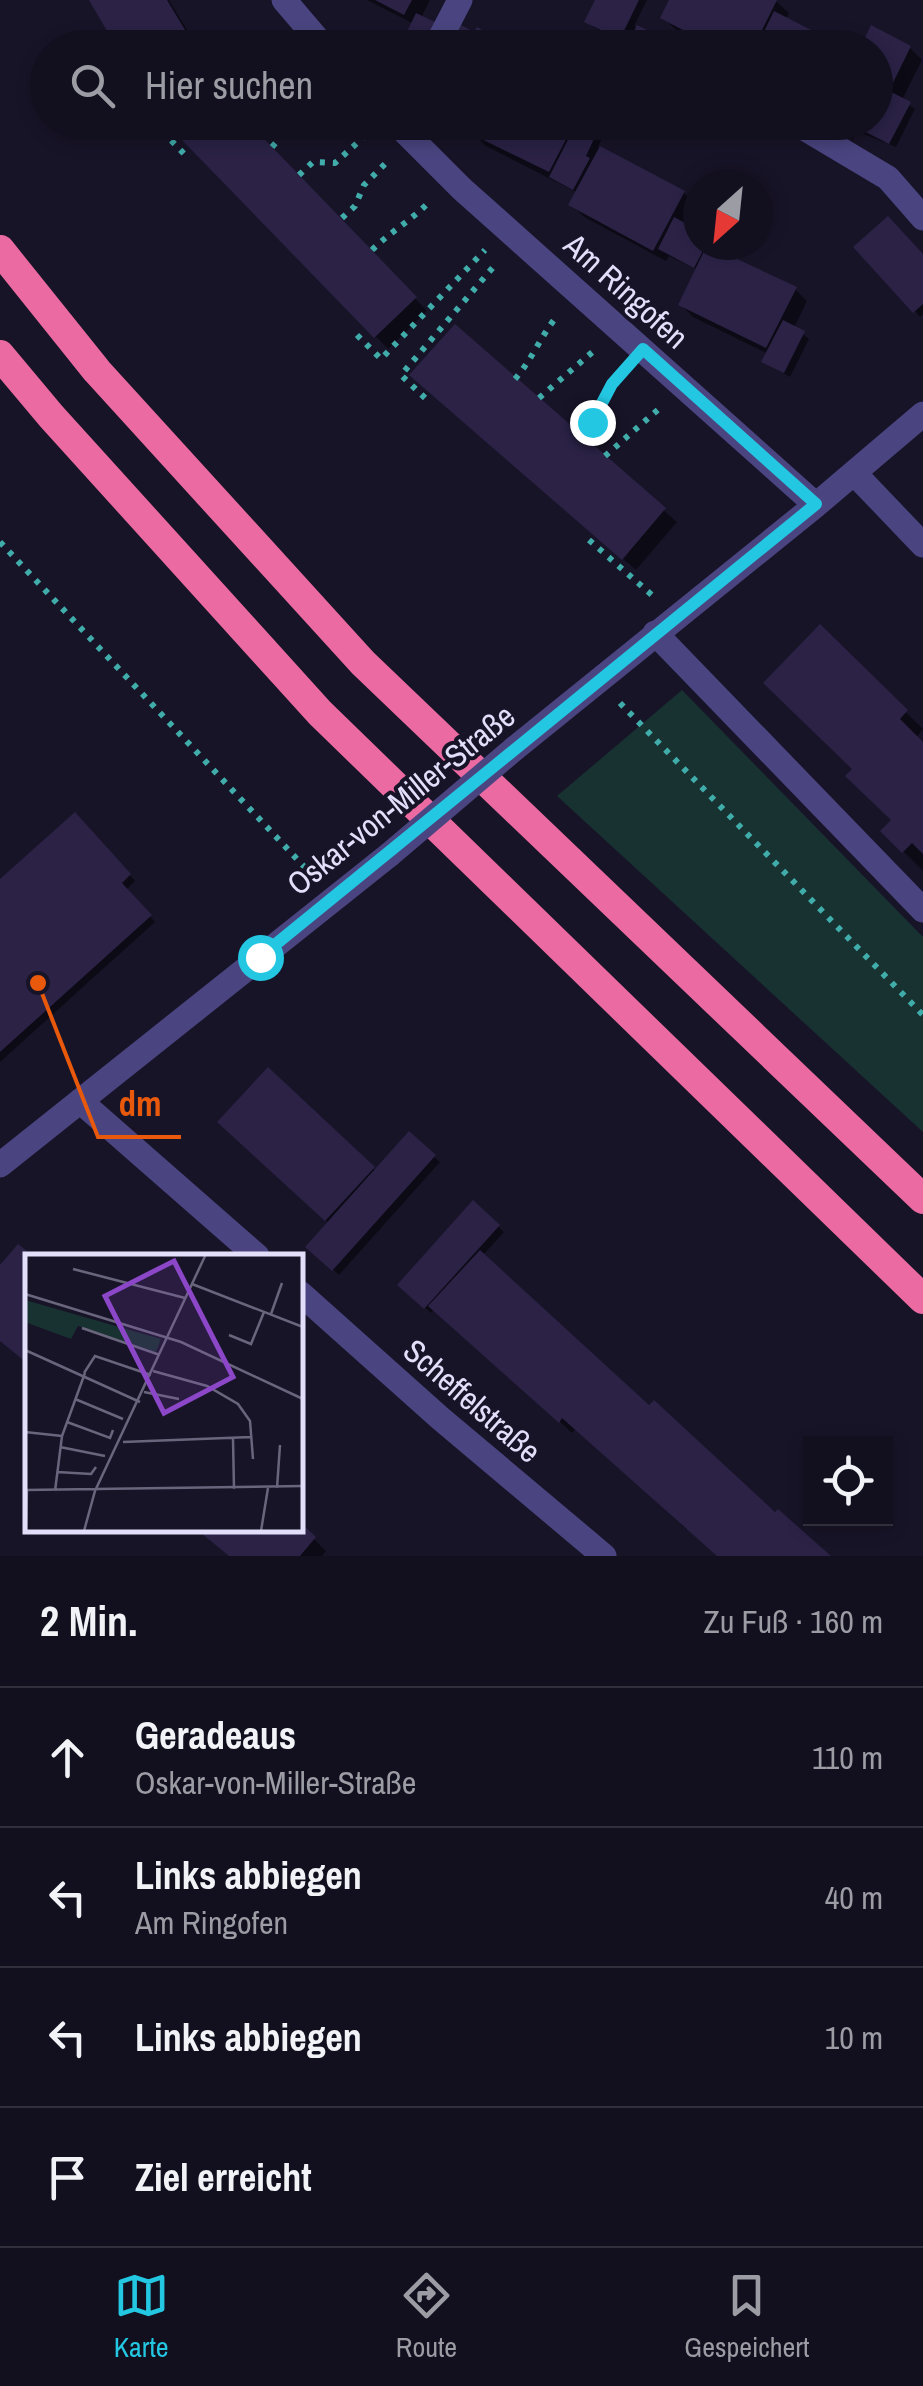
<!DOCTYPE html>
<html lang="de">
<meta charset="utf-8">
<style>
body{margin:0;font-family:"Archivo Narrow",sans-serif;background:#1f1d2b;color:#f1f3f6}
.controls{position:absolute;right:30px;bottom:30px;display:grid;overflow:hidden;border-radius:0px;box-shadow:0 5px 15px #0003}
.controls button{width:90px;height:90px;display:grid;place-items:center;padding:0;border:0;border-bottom:2px solid #312f3c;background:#120f1e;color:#f1f3f6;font:50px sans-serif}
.compass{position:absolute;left:683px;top:170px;width:90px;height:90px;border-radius:50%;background:#120f1e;box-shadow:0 5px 15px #0003;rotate:207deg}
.stop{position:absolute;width:30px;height:30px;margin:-22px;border:8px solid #24c7e2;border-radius:50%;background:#fff}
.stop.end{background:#24c7e2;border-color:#fff;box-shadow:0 2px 10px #0008}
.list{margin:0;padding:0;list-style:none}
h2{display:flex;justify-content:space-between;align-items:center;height:130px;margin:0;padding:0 40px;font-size:42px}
h2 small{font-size:32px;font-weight:400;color:#9c9ca4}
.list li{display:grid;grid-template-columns:65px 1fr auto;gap:30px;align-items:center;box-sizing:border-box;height:140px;padding:0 40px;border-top:2px solid #312f3c}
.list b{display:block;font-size:38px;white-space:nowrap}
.list p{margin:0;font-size:32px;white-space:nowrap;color:#9c9ca4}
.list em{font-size:32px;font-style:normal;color:#9c9ca4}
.icon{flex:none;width:55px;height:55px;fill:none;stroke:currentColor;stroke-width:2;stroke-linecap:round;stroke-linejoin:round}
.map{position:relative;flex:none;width:923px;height:1556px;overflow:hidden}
.search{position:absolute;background:#120f1e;box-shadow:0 5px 15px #0003;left:30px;right:30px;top:30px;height:110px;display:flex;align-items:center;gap:25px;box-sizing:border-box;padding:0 35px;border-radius:55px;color:#9c9ca4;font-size:38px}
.sheet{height:690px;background:#120f1e}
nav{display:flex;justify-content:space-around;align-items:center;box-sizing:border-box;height:140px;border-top:2px solid #312f3c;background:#120f1e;font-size:28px;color:#9c9ca4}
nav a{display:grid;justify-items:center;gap:5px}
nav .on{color:#24c7e2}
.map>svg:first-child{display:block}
</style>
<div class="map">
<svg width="923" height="1556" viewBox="0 0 923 1556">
<rect width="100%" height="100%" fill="#181428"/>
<path fill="#183131" d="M 682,690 L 923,937 L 923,1132 L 557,796 Z"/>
<path fill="#0007" d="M 90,0 L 169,0 L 198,48 L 119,48 Z
M 367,0 L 430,0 L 421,18 L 430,48 L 402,48 L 414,24 Z
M 597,0 L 647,0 L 634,26 L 676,48 L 636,48 L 627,39 L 626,43 L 593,27 L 587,21 Z
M 672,0 L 775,0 L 789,13 L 785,20 L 817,38 L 846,48 L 710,48 L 675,29 L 663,17 Z
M 876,48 L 910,48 L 922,60 L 902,100 L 915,109 L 896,147 L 856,131 L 853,140 L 829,122 L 876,122 Z
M 245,122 L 427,311 L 388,349 L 185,140 Z
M 480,122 L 610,122 L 598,147 L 684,193 L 696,206 L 685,226 L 698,232 L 698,245 L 714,245 L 713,248 L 795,289 L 807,301 L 794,328 L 809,339 L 790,377 L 764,361 L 768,354 L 693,317 L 681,305 L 698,270 L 669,256 L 666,261 L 584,217 L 572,205 L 578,193 L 486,146 L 474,134 Z
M 923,257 L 923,314 L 920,317 L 915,311 Z
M 455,328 L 677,522 L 636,570 L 425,387 Z
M 820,628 L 923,729 L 916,738 L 923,745 L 923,871 L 883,831 L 894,820 L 855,769 Z
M 75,815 L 135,881 L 126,890 L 155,922 L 0,1062 L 0,883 Z
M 268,1071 L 376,1171 L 409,1135 L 440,1162 L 339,1275 L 309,1247 L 330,1224 L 238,1140 Z
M 474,1204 L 504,1232 L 483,1255 L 620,1381 L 827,1556 L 720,1556 L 689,1528 L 687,1530 L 576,1428 L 572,1433 L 435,1308 L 431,1313 L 401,1285 Z
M 300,1525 L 326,1551 L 322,1556 L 230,1556 L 300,1528 Z"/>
<path fill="#2b2246" d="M 89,0 L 167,0 L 196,48 L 117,48 Z
M 375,0 L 412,0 L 404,15 Z
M 595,0 L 639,0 L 620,39 L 584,22 Z
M 669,0 L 777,0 L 753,48 L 717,48 L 660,18 Z
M 774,11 L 813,31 L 805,48 L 756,48 Z
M 416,13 L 435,22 L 422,48 L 399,48 Z
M 459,24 L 474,32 L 477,27 L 515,48 L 447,48 Z
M 637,25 L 675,44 L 673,48 L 636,48 L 628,43 Z
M 871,25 L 911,46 L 889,91 L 911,102 L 889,144 L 846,122 L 876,122 L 876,48 L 860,48 Z
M 818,31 L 851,48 L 810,48 Z
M 200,122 L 248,122 L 417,297 L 374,338 L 182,140 Z
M 477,122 L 575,122 L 549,172 L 471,134 Z
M 577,122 L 602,122 L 586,156 L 590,158 L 573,190 L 549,177 Z
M 600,146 L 685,191 L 653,251 L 568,205 Z
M 888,216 L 923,254 L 923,304 L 913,313 L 853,247 Z
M 674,217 L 698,230 L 698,245 L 706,245 L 694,268 L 658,249 Z
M 707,245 L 797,287 L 766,348 L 678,305 Z
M 783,320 L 805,331 L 784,373 L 761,362 Z
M 455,324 L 666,508 L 622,560 L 409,375 Z
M 820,624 L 908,710 L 900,719 L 923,742 L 923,854 L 912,843 L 902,853 L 880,831 L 891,820 L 845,776 L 852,769 L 763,683 Z
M 75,812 L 131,874 L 122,883 L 152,915 L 0,1052 L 0,879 Z
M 268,1067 L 375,1167 L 325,1221 L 217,1122 Z
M 409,1131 L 436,1155 L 332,1271 L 305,1247 Z
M 473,1200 L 500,1225 L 424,1309 L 397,1285 Z
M 18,1244 L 33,1256 L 28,1256 L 28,1364 L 0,1341 L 0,1265 Z
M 480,1250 L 649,1405 L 654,1400 L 775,1512 L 778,1509 L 831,1556 L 717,1556 L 562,1418 L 559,1423 L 428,1306 Z
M 300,1522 L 316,1537 L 300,1556 L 229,1556 L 200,1532 L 203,1528 L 300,1528 Z"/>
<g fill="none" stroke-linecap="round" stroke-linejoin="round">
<path stroke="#41adab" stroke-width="6" stroke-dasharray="5 8" stroke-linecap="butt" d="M 257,48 L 271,35
M 173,122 L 163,132 L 189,159
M 272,147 L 284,134 L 289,122
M 299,175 L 313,162 L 335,163 L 367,134
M 342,218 L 355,206 L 364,185 L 388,161
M 372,250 C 390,232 412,220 430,201
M 357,335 L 381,359 L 485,250
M 515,379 C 532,360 541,335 558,315
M 425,398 L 401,375 L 495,265
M 539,398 L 596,349
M 581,434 L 622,373
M 605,456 L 661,407
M 589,540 L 653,596
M 0,542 L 310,873
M 620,703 L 923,1015"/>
<path stroke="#4a4581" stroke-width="25" d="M 284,0 L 325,48
M 435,48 L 460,0
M 395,122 L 462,189 L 816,505
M 794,122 L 888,178 L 923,218
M 854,473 L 923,545
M 655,633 L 923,910
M 514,749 L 816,505 L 923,414
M 80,1101 L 257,1256
M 0,1165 L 389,855
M 300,1293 L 440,1418 L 604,1556"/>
<path stroke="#eb6aa2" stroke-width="30" d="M 0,250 L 97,371 L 363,663 L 923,1199
M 0,355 L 51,416 L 320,713 L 923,1299"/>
<path stroke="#4a4581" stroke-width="25" d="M 389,855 L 514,749"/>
</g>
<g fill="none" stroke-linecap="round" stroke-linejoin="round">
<path stroke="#24c7e2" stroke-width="12" d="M 260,957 L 816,504 L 643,349 L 612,384 L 592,422"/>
</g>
<g text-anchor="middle" stroke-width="8" stroke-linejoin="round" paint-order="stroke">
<g font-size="32" fill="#e3dffb" stroke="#181428">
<text transform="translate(626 291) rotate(42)" y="11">Am Ringofen</text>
<text transform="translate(401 800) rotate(-39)" y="11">Oskar-von-Miller-Straße</text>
<text transform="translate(472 1401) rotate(41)" y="11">Scheffelstraße</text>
</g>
</g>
<g transform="translate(25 1254)">
<rect width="278" height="278" fill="#181428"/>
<path d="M 0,46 L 136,85 L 131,98 L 53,72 L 46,85 L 0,68 Z" fill="#183131"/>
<path fill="none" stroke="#69657c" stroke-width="2.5" d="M 48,15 L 160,44M 167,30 L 278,73M 0,40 L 156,88 L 278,145M 246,60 L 257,29M 57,74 L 135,101M 204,81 L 226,90 L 239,58M 0,96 L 115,148M 128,117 L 182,132 L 213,150 L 225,167 L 228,205M 59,119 L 70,102 L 126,121M 119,138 L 154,145M 50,145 L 98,165M 42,168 L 85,184 L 88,176M 0,178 L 37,182M 208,185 L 209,235M 98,188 L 226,183M 35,193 L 80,202M 32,218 L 66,220 L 71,213M 252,234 L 255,191M 0,236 L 278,232M 30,237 L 37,182 L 60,119M 1,277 L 2,236M 59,277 L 70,237 L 181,0M 236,277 L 243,234"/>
<path fill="#8b47c8" fill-opacity="0.15" stroke="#8b47c8" stroke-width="5" d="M 149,7 L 208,123 L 139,159 L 80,42 Z"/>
<rect width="278" height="278" fill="none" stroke="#e3dffb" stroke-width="5"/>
</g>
<path fill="none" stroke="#e8590c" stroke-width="4" d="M38 983L98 1137H181"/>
<circle fill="#e8590c" stroke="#181428" stroke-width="4" cx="38" cy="983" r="10"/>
<g font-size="35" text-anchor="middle" font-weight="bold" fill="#e8590c" stroke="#181428" stroke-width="8" stroke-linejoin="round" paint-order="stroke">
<text x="140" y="1116">dm</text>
</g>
</svg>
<div class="controls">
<button><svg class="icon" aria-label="locate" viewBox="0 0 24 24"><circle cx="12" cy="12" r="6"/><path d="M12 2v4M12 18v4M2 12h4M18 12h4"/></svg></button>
</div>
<svg class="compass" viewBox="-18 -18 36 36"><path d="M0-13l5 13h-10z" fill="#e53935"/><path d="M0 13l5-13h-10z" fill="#9c9ca4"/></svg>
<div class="stop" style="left:260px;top:957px"></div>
<div class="stop end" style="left:592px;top:422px"></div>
<div class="search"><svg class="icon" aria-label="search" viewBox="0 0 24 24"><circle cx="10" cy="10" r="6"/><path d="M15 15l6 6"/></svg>Hier suchen</div>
</div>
<section class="sheet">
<h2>2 Min.<small>Zu Fuß · 160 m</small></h2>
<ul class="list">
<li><svg class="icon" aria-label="ahead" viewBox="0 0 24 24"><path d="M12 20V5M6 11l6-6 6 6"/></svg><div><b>Geradeaus</b><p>Oskar-von-Miller-Straße</p></div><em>110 m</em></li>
<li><svg class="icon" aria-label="left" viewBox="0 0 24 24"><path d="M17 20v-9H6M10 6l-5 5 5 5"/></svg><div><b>Links abbiegen</b><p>Am Ringofen</p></div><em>40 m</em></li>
<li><svg class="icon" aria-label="left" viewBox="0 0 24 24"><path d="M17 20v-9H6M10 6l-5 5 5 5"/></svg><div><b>Links abbiegen</b></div><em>10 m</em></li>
<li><svg class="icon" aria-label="arrive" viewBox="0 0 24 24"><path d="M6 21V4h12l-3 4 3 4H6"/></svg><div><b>Ziel erreicht</b></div></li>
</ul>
</section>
<nav>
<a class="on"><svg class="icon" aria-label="map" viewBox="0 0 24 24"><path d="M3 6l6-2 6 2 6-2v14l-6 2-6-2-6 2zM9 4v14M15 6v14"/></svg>Karte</a>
<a><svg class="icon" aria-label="directions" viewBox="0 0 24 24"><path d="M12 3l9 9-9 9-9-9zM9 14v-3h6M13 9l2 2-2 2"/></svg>Route</a>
<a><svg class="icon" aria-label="saved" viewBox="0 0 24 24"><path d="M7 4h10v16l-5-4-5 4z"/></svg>Gespeichert</a>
</nav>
